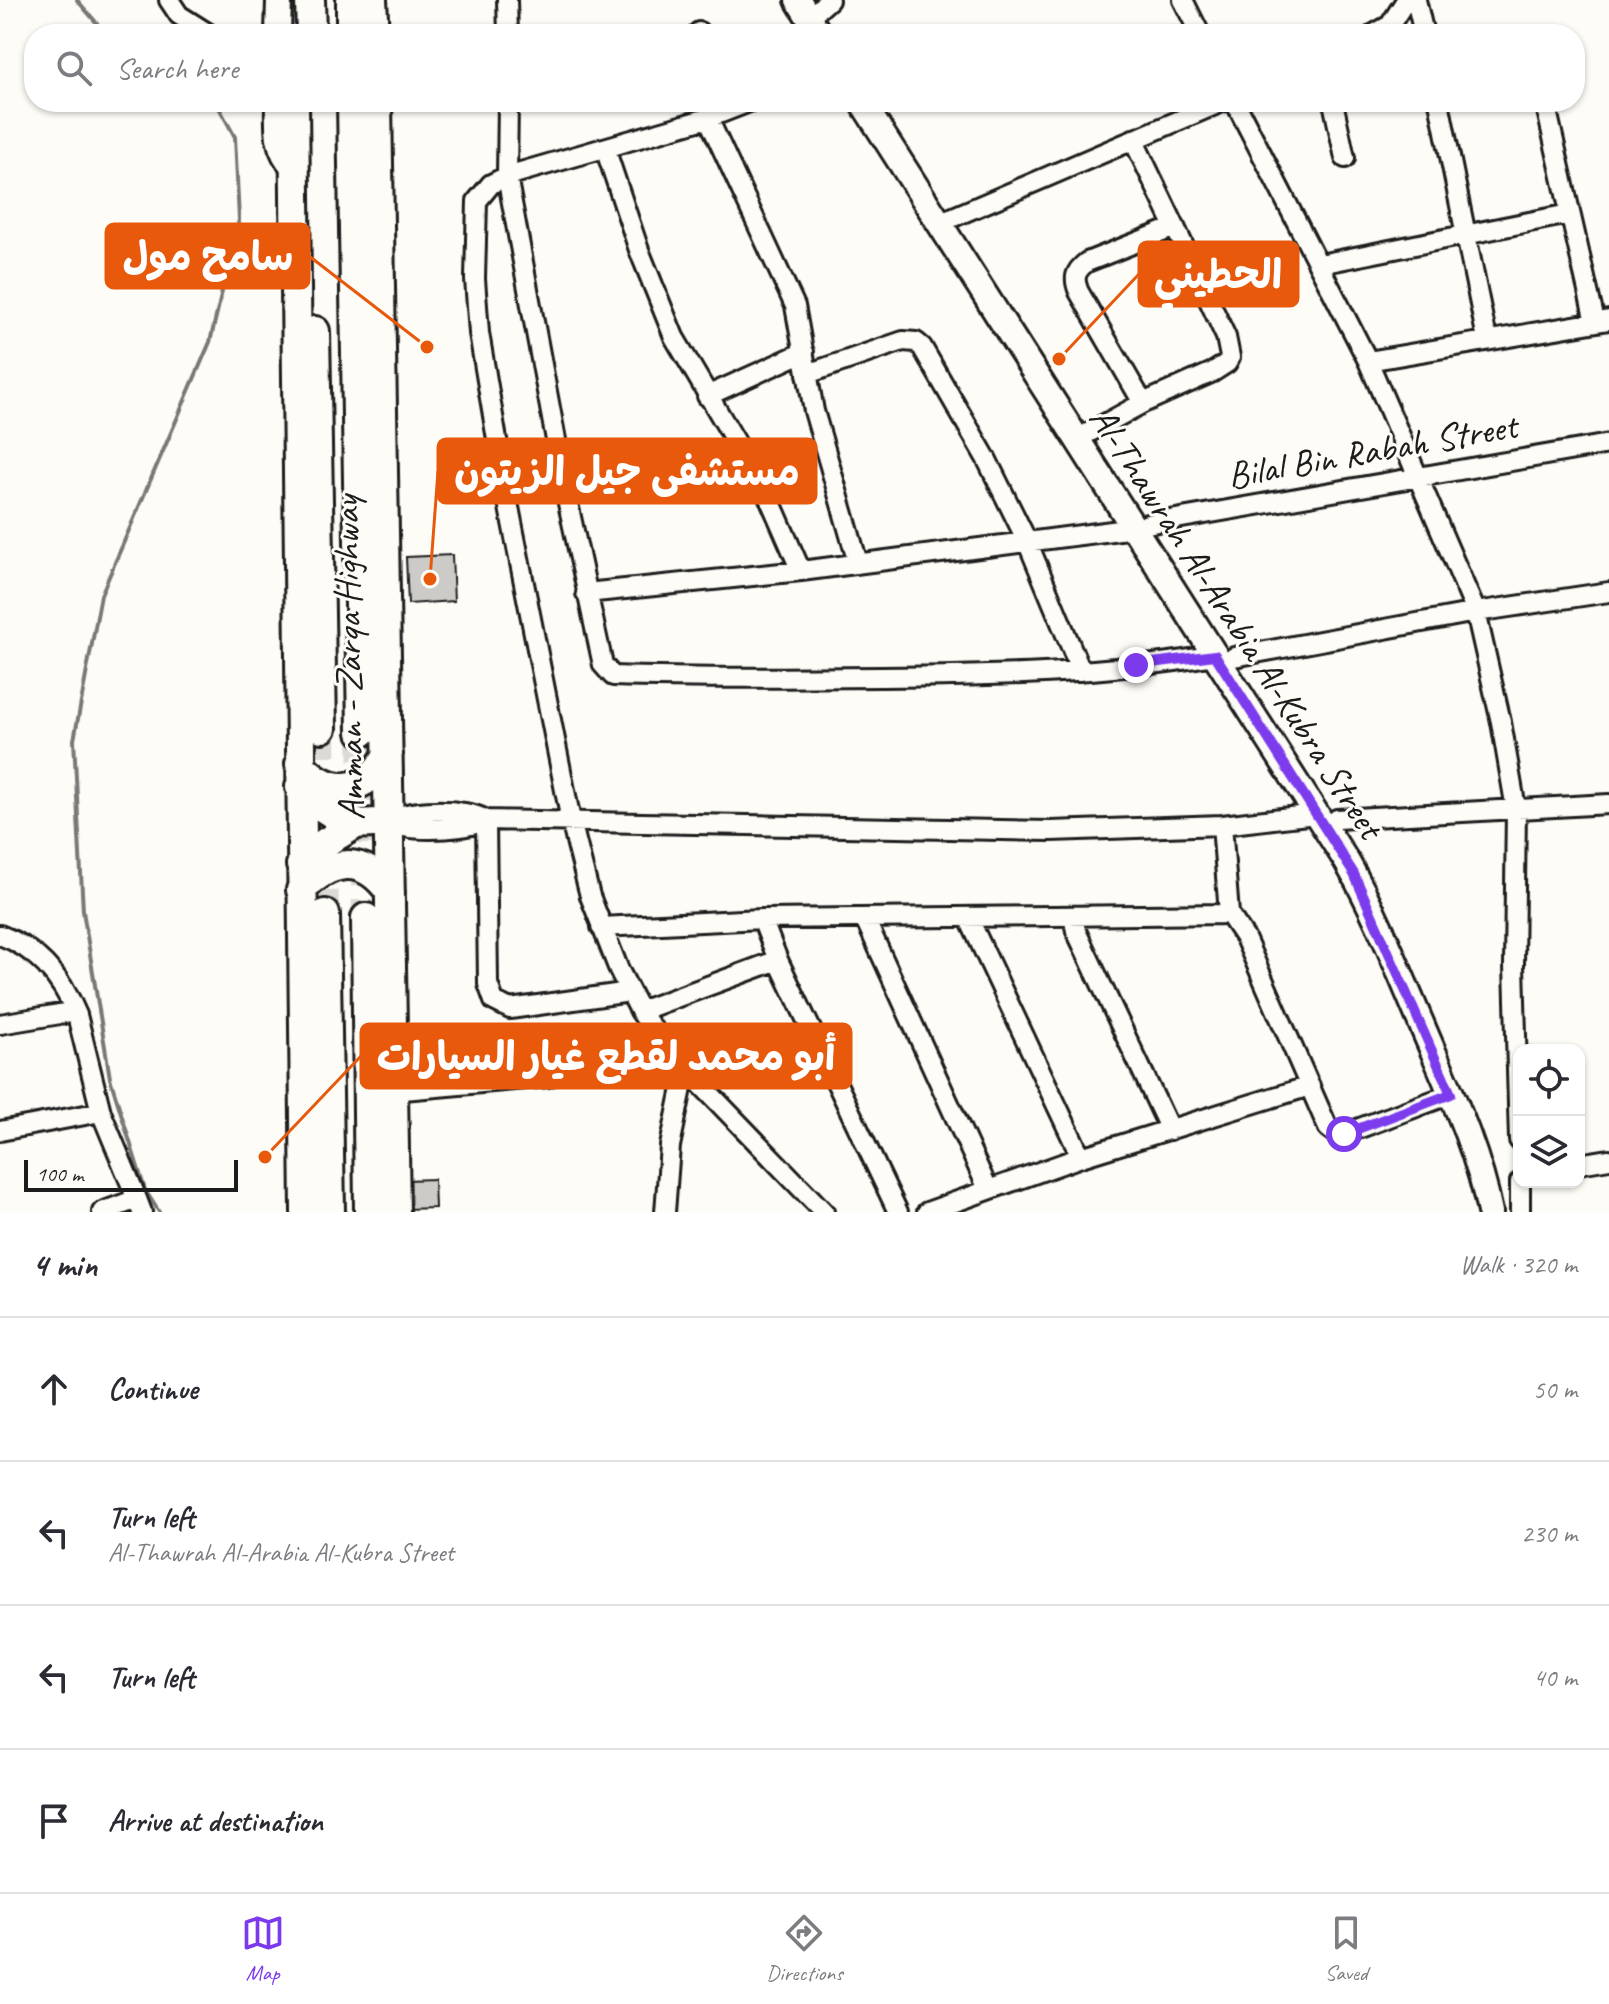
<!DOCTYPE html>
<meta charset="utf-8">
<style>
body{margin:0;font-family:Caveat,"Playpen Sans Arabic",sans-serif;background:#f7f7f7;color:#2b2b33}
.controls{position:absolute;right:24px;bottom:24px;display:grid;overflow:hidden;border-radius:16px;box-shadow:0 2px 6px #0004}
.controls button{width:72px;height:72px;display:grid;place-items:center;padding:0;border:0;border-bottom:2px solid #e1e1e2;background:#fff;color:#2b2b33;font:40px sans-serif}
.scale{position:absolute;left:24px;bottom:20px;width:214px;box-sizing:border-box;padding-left:8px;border:4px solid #1c1c1c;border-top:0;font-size:22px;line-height:28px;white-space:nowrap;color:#1c1c1c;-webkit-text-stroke:6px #fdfcf7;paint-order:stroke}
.stop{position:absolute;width:24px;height:24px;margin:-18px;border:6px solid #7c3aed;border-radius:50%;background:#fff}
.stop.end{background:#7c3aed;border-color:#fff;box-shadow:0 2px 8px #0008}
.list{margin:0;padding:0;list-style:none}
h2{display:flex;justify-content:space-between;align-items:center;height:104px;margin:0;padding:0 32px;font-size:34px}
h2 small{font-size:26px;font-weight:400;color:#7c7c81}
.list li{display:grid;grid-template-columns:52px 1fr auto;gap:24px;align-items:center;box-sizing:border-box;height:144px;padding:0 32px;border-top:2px solid #e1e1e2}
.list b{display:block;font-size:30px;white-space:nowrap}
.list p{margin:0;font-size:26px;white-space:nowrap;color:#7c7c81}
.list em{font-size:26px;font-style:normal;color:#7c7c81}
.icon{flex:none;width:44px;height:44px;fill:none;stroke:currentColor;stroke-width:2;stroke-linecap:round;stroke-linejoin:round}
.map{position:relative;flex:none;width:1609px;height:1212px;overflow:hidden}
.search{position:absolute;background:#fff;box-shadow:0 2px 6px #0004;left:24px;right:24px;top:24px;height:88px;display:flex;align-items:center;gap:20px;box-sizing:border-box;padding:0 28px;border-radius:32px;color:#7c7c81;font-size:30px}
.sheet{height:680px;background:#fff}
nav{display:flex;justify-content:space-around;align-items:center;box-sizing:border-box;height:112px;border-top:2px solid #e1e1e2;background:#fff;font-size:22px;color:#7c7c81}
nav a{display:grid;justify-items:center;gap:4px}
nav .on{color:#7c3aed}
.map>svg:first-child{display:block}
</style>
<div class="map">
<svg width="1609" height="1212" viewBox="0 0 1609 1212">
<rect width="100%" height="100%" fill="#fdfcf7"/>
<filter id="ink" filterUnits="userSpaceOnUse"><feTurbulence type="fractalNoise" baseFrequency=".0125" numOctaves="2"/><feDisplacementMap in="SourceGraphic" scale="16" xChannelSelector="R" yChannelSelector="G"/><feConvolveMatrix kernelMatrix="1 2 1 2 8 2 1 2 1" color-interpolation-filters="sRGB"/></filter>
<g filter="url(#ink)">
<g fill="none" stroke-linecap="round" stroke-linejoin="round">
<path stroke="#797876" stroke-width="4" d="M 77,0 L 101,28 L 113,34
M 159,1212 L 145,1190 L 110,1078 L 83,911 L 74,740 L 101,595 L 210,342 L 239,220 L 235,137 L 216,102"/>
</g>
<path fill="#cccbc8" stroke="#1c1c1c" stroke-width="2" d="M 452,555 L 454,601 L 408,604 L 406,557 Z
M 434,1179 L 435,1208 L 406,1209 L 405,1180 Z"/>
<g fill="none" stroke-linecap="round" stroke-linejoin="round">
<path stroke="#dbdad6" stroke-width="28" stroke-dasharray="28 14" stroke-linecap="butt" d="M 322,728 L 323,804
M 362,732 L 366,918
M 324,849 L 325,914"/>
<g stroke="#1c1c1c" stroke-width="24">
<path id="minor" d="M 169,0 L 179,15 L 209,34
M 507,0 L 508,34
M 1183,0 L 1200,34
M 1416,0 L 1424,34
M 820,8 L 829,0
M 699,32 L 700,34
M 1374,34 L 1390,25 L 1406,0
M 508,102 L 507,176 L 566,494 L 603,665 L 613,676 C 703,679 792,678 881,677 C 993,676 1105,674 1215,655
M 749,102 L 708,118 L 507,176 L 491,184 L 477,201 L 475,279 L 479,333 L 505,487 L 571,821 L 590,896 L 619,970 L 640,1011 L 660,1039 L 686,1069 L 824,1212
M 1235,102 L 1368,361 L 1476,612 L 1501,722 L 1516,809 L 1514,965 L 1519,1140
M 1333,102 L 1345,158
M 1439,102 L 1487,339
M 1545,102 L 1595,322
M 708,118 L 795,306 L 814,411 L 858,563
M 1133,139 L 1175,227
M 605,148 L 639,250 L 674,337 L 770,500 L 801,571
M 937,221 L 951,218 L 1222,102
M 1320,264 L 1569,214
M 1368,361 L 1609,320
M 807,374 L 903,341 L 916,342 L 922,347 L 986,458 L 1027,541 L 1081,671
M 707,396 L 804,352
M 1088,433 L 1143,403 L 1213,372 L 1227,363 L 1230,357 L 1226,337 L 1175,227 L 1087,262 C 1075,271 1073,278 1079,292 L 1143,403
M 1147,524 L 1609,444
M 586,593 L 801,571 L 1135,528
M 1234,657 L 1476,612 L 1609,592
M 1337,819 L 1609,804
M 486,820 L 488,984 L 494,1001 L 510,1009 L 630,992
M 389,822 C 409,833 466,830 486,820 L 1051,831 L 1222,825 L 1316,814
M 389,822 C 406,807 467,808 486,820
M 1222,825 L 1229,914 L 1245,938 L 1328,1128 L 1336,1134 L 1344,1134 L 1451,1094
M 1073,916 L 1076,931 L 1170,1130
M 968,917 L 1081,1157
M 762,919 L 778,960 L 898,1212
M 865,919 L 988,1189
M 601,927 L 762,919 L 1229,914
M 0,935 C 38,949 62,978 77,1015
M 640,1011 L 778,960
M 0,1024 L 66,1013 L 77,1015 L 101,1112 L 137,1199
M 392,1091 L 548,1077
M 0,1131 L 101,1112
M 1579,1164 L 1609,1159
M 1520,1182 L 1520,1212
M 102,1212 L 137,1199 L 142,1212
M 665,1212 L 670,1146 L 686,1069
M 927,1212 L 1081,1157 L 1310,1086"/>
</g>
<g stroke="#1c1c1c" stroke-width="30">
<path id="major" d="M 798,0 L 819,34
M 278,34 L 279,0
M 278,102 C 278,127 275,147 293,166
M 862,102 L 1347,862 C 1376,913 1398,969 1421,1023 C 1447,1085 1477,1146 1490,1212"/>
</g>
<g stroke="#1c1c1c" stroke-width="34">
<path id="highway" d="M 310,0 L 311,34
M 351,0 L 351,34
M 372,0 L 374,34
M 294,102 L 306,1212
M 352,102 L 362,732
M 377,102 L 395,1212
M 315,331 L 322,728
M 300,764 C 330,798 367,794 388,754
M 300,787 C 315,802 334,819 355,823 C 365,825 378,822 389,822
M 301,865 L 326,842 L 356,824
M 301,890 C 331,859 363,854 390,892
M 325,914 L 330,1212
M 366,918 L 369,1212"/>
</g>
<use href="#minor" stroke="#fdfcf7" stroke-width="18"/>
<use href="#major" stroke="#fdfcf7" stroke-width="24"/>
<use href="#highway" stroke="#fdfcf7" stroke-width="28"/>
</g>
</g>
<g fill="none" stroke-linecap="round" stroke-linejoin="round" filter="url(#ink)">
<path stroke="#7c3aed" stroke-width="10" d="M 1136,665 L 1215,655 L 1354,874 L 1451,1094 L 1344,1134"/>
</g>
<g text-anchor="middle" stroke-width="6" stroke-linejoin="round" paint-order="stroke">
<g font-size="38" fill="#1c1c1c" stroke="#fdfcf7">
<text transform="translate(1372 450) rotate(-10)" y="13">Bilal Bin Rabah Street</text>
<text transform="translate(1237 622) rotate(57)" y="13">Al-Thawrah Al-Arabia Al-Kubra Street</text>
<text transform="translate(348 658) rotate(-91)" y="13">Amman - Zarqa Highway</text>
</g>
</g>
<path fill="none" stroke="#e8590c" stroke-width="3" d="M427 347L309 256M1059 359L1139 274M430 579L438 471M265 1157L361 1056"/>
<g fill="#e8590c" stroke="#fdfcf7" stroke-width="3">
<circle cx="427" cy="347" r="8"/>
<circle cx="1059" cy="359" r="8"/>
<circle cx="430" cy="579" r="8"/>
<circle cx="265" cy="1157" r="8"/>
</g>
<g fill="#e8590c" stroke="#e8590c" stroke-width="3">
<rect x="106" y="224" width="203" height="64" rx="8"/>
<rect x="1139" y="242" width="159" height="64" rx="8"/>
<rect x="438" y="439" width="378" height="64" rx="8"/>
<rect x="361" y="1024" width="490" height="64" rx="8"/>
</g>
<g font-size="40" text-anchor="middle" font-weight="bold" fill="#fff">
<text x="208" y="270">سامح مول</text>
<text x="1218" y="288">الحطيني</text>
<text x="627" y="485">مستشفى جيل الزيتون</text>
<text x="606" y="1070">أبو محمد لقطع غيار السيارات</text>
</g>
</svg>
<div class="controls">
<button><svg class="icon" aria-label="locate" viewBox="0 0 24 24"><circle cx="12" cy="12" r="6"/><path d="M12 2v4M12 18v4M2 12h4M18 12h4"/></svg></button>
<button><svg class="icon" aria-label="layers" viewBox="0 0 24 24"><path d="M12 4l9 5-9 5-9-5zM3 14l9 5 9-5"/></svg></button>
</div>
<div class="scale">100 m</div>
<div class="stop" style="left:1344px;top:1134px"></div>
<div class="stop end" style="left:1136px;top:665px"></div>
<div class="search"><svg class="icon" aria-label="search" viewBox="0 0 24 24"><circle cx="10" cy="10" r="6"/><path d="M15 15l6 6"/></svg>Search here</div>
</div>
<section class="sheet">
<h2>4 min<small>Walk · 320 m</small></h2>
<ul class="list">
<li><svg class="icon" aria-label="ahead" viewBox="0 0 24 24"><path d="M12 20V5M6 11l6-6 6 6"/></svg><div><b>Continue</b></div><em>50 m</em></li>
<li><svg class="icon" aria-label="left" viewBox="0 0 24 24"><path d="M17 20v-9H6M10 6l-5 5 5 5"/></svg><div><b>Turn left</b><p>Al-Thawrah Al-Arabia Al-Kubra Street</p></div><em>230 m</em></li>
<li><svg class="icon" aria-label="left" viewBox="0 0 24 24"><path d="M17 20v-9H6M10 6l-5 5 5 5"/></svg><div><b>Turn left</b></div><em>40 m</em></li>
<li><svg class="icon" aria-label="arrive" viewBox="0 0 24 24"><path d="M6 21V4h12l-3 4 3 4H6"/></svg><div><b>Arrive at destination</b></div></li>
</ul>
</section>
<nav>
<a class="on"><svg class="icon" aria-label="map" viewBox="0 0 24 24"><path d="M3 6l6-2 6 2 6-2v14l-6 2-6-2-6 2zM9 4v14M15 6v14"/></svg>Map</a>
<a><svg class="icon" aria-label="directions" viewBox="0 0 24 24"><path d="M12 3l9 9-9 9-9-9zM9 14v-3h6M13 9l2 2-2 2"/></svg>Directions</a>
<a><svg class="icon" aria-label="saved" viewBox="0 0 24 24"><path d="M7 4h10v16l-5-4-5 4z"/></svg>Saved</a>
</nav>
